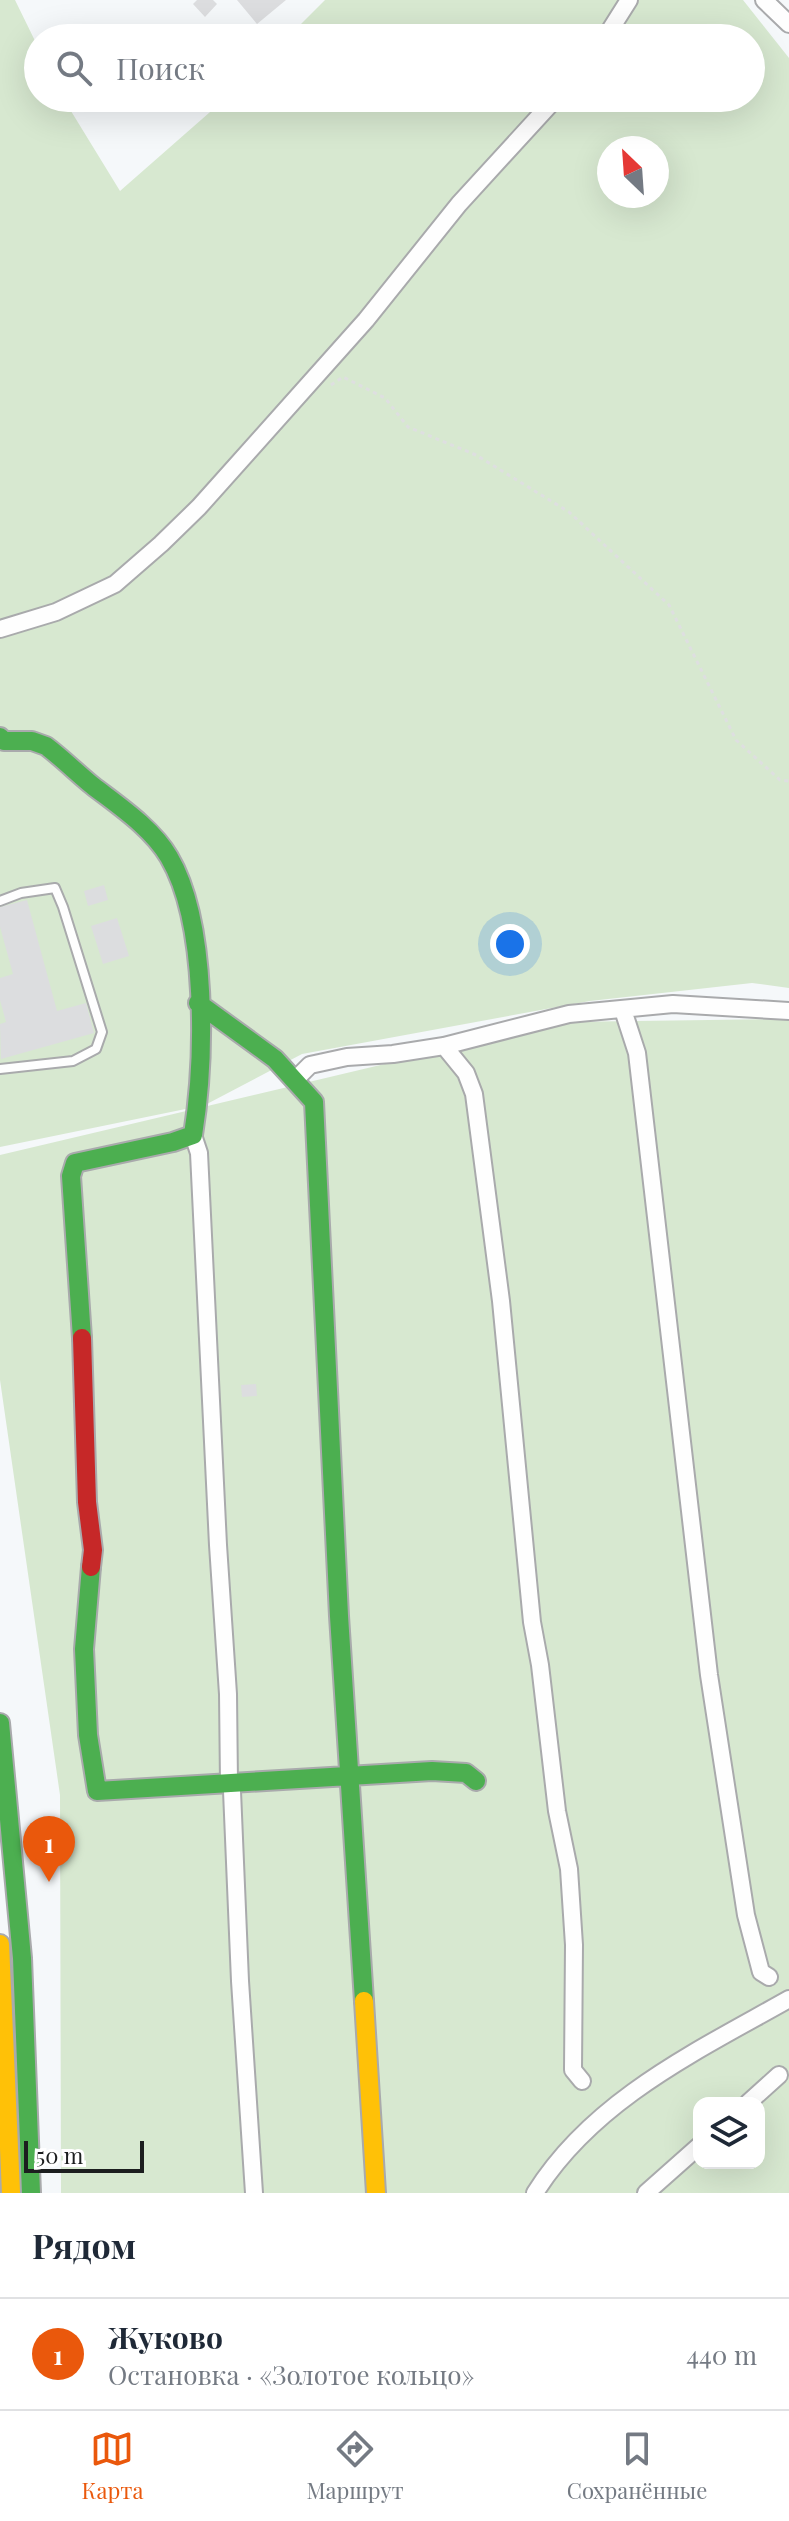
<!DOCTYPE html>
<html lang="ru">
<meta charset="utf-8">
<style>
body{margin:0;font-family:"Playfair Display",serif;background:#f6f6f7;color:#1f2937}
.controls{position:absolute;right:24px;bottom:24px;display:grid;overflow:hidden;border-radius:16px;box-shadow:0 8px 32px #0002}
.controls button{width:72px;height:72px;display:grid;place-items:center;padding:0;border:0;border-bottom:2px solid #e0e1e3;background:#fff;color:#1f2937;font:40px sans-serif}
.compass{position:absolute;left:597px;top:136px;width:72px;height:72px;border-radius:50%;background:#fff;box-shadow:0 8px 32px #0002;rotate:335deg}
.scale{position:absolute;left:24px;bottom:20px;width:120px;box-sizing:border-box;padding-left:8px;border:4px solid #1c1e1f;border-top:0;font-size:22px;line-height:28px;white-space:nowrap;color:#1c1e1f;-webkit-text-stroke:6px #fff;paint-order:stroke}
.you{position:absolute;left:510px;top:944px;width:28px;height:28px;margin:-20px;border:6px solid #fff;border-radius:50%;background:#1a73e8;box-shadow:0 0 0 12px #1a73e833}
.badge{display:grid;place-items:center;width:52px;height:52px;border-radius:50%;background:#ea580c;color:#fff;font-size:26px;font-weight:700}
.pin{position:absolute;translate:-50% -66px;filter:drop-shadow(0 2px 4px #0008)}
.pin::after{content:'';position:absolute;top:42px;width:28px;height:24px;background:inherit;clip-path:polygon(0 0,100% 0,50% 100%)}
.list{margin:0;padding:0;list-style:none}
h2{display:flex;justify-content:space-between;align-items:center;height:104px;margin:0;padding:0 32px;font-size:34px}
h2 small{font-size:26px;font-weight:400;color:#747a83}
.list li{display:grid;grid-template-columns:52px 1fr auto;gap:24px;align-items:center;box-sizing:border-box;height:112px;padding:0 32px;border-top:2px solid #e0e1e3}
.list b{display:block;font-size:30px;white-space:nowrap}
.list p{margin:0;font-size:26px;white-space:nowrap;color:#747a83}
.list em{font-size:26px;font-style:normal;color:#747a83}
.icon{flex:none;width:44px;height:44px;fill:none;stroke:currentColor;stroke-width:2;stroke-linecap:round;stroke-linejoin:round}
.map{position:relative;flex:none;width:789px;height:2193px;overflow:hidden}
.search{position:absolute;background:#fff;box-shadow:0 8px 32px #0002;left:24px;right:24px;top:24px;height:88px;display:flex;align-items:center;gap:20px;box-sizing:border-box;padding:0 28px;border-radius:44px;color:#747a83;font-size:30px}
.sheet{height:216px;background:#fff}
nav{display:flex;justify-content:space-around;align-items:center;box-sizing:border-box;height:112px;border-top:2px solid #e0e1e3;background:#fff;font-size:22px;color:#747a83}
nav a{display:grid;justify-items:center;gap:4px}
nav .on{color:#ea580c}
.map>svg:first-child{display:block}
</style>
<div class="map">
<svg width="789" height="2193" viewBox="0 0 789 2193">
<rect width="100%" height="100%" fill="#f5f8fa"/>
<path fill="#d7e8d0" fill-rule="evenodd" d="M 0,0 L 15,0 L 38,47 L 38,98 L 63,98 L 120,191 L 226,98 L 751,98 L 751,38 L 287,38 L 325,0 L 743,0 L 789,58 L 789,988 L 752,983 L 590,1001 L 302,1054 L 205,1105 L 0,1147 ZM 609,148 L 657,148 L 657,196 L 609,196 Z
M 789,1019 L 789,2193 L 61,2193 L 60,1795 L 0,1380 L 0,1155 L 562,1022 ZM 699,2103 L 759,2103 L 759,2163 L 699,2163 Z"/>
<path fill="#dcdddf" d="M 197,0 L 213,0 L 217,4 L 205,17 L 193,4 Z
M 237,0 L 286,0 L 257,24 Z
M 104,885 L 108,900 L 88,906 L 84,891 Z
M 27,900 L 57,1011 L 86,1003 L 94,1033 L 1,1059 L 0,1024 L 6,1022 L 0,1000 L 0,978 L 13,974 L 0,927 L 0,907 Z
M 117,918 L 129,956 L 103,964 L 91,926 Z
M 256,1384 L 257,1396 L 242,1397 L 241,1385 Z"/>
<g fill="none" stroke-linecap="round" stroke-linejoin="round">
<g stroke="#a9aaac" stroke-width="12">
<path id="lane" d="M 0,901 L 21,893 L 55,888 L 63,907 L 102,1032 L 96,1049 L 73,1061 L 0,1069"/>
</g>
<g stroke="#a9aaac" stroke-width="20">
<path id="street" d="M 764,0 L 789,24
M 605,38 L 629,0
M 0,629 L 56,612 L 115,584 L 161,544 L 199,507 L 366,320 L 459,204 L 556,98
M 623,1010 L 637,1053 L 709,1675 L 746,1915 L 761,1972 L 769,1977
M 444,1046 L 466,1073 L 474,1094 L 501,1301 L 532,1622 L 540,1665 L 557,1811 L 569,1869 L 574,1945 L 573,2070 L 582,2081
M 297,1078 L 310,1065 L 347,1057 L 393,1054 L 444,1046 L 569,1014 L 673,1004 L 789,1011
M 193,1135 L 199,1153 L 218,1545 L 228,1694 L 229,1783 L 232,1791 L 240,1981 L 254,2193
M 748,2103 L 779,2075
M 535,2193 C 593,2100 697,2051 789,1999
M 646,2193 L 699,2146"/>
</g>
<g stroke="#a9aaac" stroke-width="22">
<path id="fast" d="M 0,737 L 4,741 L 32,741 L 46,746 C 62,758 77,773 93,786 C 119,806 152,828 169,857 C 208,923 205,1060 193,1135 L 173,1142 L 75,1163 L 71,1176 L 82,1338
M 198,1003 L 275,1059 L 314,1102 L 339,1616 L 364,2001
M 91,1567 L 84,1649 L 88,1735 L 97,1791 L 432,1771 L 466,1773 L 476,1781
M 0,1723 L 22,1958 L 31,2193"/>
</g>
<g stroke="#a9aaac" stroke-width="22">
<path id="slow" d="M 0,1944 L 11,2193
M 364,2001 L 376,2193"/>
</g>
<g stroke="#a9aaac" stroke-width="22">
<path id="jam" d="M 82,1338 L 87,1502 L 93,1550 L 91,1567"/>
</g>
<path stroke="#dedfe0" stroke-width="3" stroke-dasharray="4 4" stroke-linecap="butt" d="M 331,385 L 343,377 L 385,398 L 408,427 L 476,455 L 569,512 L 669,605 L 736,740 L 780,780 L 789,781"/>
<use href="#lane" stroke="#fefefe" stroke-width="8"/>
<use href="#street" stroke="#fefefe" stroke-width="16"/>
<use href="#fast" stroke="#4caf50" stroke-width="18"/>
<use href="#slow" stroke="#ffc107" stroke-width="18"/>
<use href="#jam" stroke="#c62828" stroke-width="18"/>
</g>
</svg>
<div class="controls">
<button><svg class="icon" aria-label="layers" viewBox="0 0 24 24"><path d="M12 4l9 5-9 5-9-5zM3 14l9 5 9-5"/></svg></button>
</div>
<svg class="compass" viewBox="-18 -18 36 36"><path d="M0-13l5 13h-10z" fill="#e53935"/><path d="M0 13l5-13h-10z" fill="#747a83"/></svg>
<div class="scale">50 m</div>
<div class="you"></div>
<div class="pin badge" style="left:49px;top:1882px">1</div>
<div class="search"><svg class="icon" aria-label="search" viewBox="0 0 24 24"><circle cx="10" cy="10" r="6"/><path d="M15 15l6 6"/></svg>Поиск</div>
</div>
<section class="sheet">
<h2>Рядом<small></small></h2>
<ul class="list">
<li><span class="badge">1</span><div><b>Жуково</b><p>Остановка · «Золотое кольцо»</p></div><em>440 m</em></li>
</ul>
</section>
<nav>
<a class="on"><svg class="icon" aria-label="map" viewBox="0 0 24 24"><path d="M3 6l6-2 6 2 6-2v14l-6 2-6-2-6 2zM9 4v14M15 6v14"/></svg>Карта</a>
<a><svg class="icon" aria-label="directions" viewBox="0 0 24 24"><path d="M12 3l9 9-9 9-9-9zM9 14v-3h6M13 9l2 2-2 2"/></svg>Маршрут</a>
<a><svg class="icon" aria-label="saved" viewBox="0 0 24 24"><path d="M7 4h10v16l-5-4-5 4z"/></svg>Сохранённые</a>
</nav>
